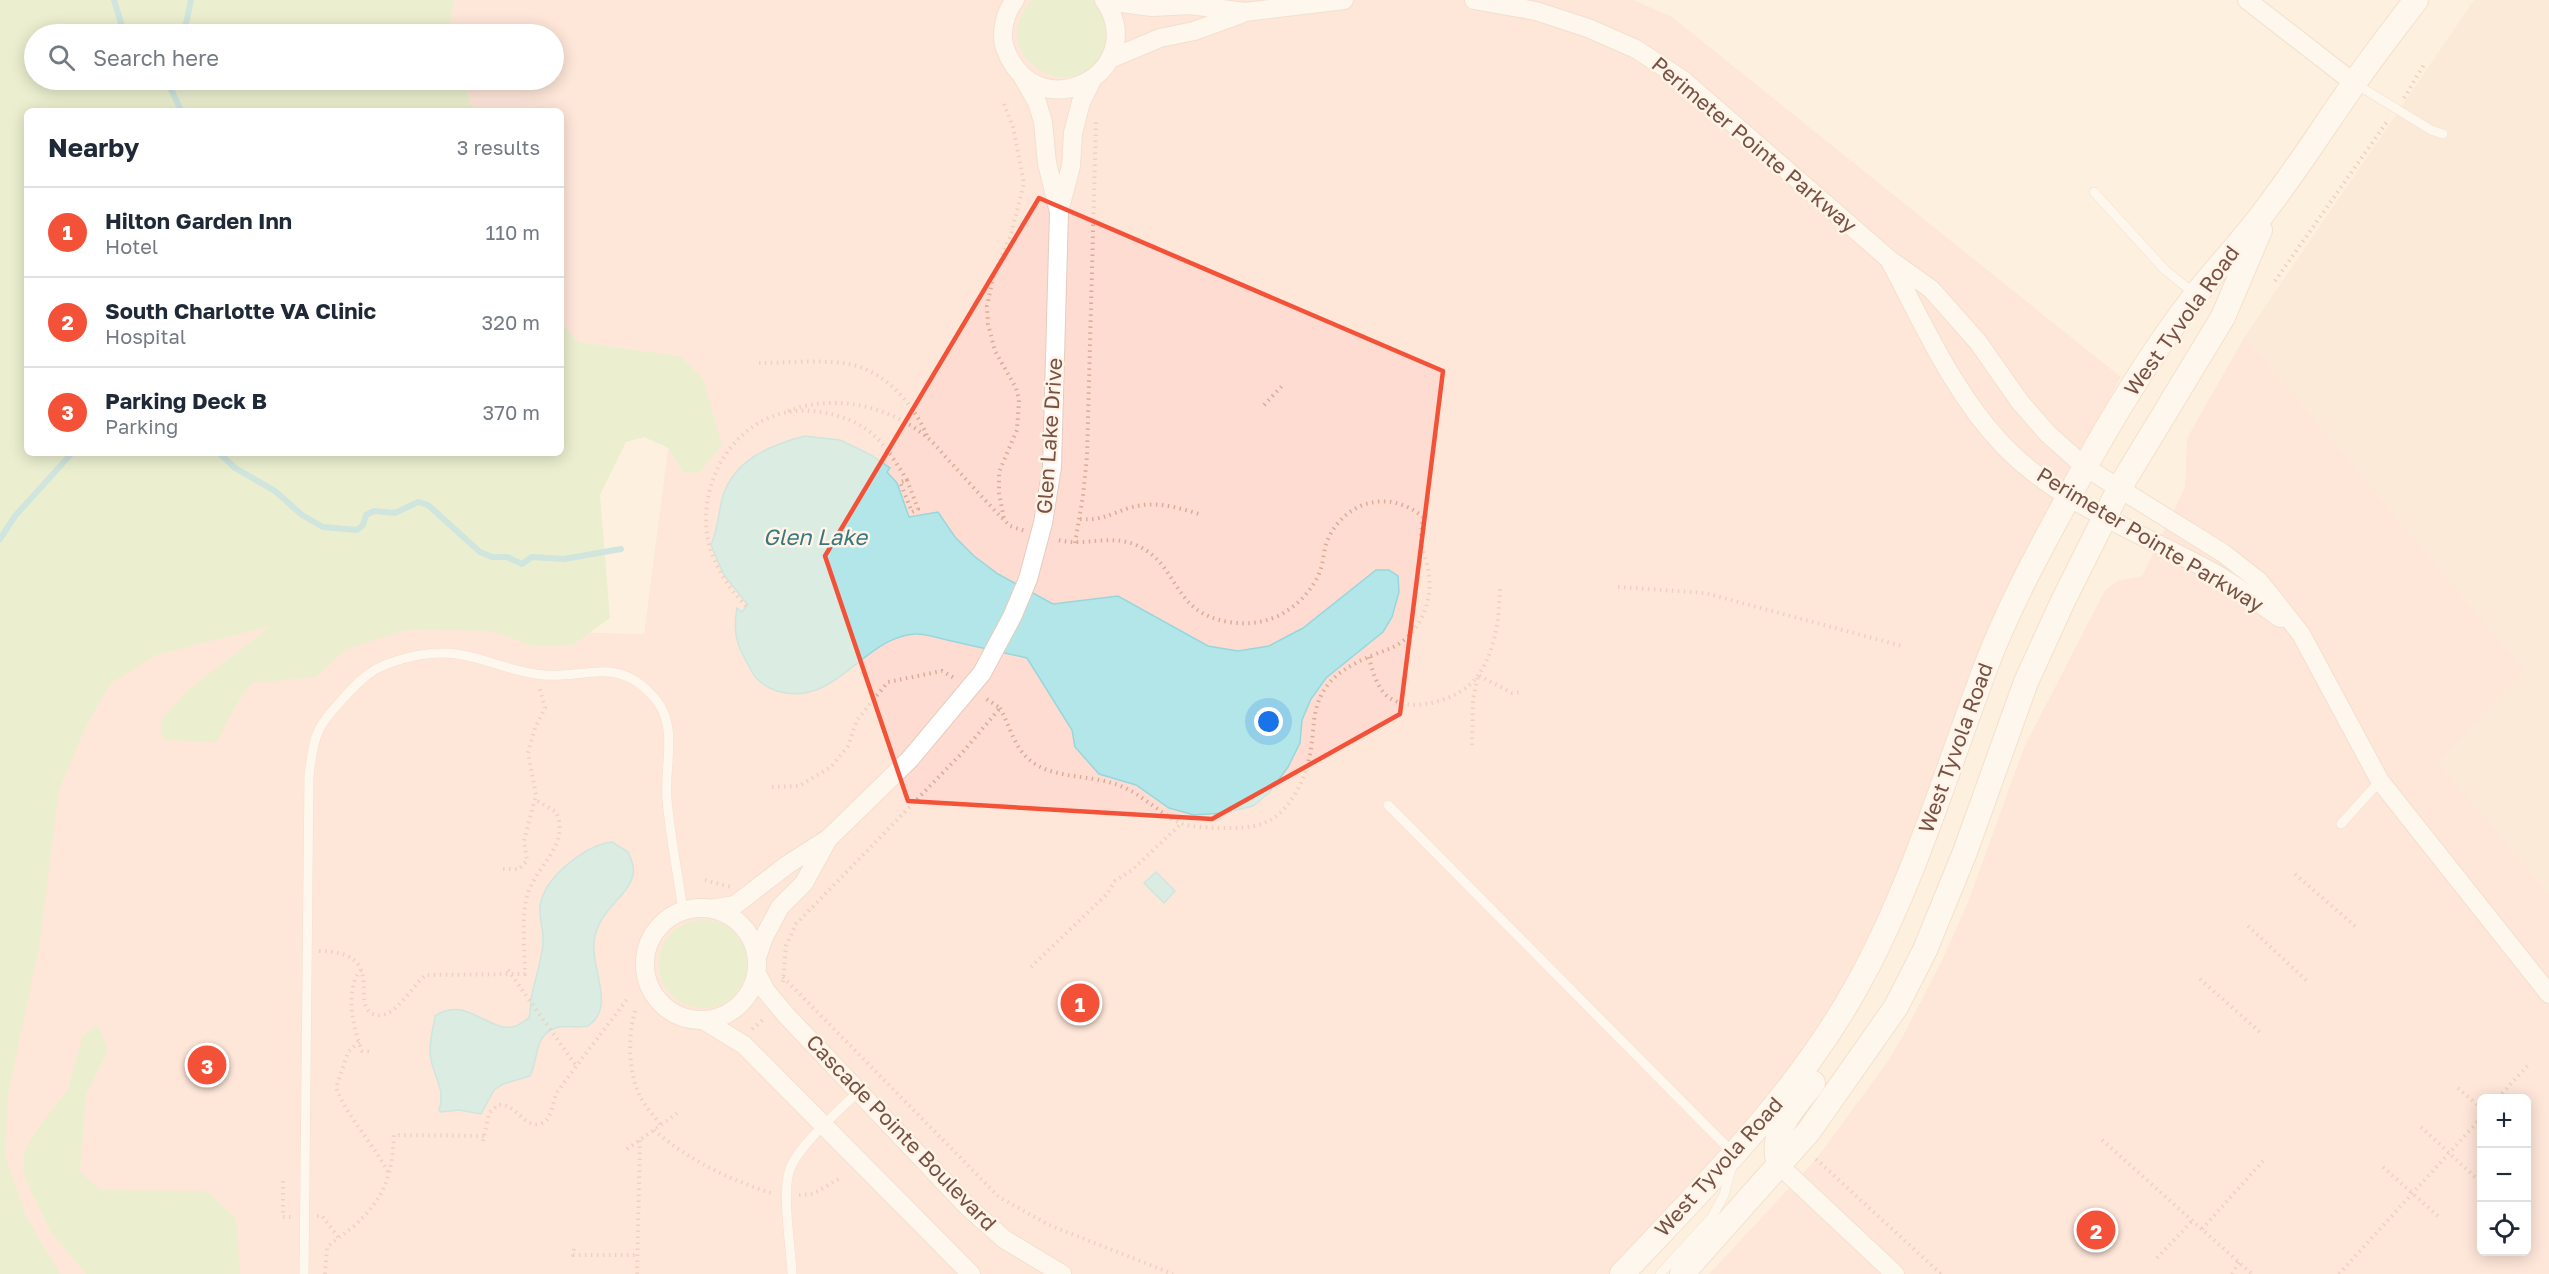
<!DOCTYPE html>
<meta charset="utf-8">
<style>
body{margin:0;font-family:"Golos Text",sans-serif;background:#f6f6f7;color:#1f2937}
.controls{position:absolute;right:18px;bottom:18px;display:grid;overflow:hidden;border-radius:9px;box-shadow:0 3px 15px #0003}
.controls button{width:54px;height:54px;display:grid;place-items:center;padding:0;border:0;border-bottom:2px solid #e0e1e3;background:#fff;color:#1f2937;font:30px sans-serif}
.you{position:absolute;left:1269px;top:722px;width:21px;height:21px;margin:-15px;border:4px solid #fff;border-radius:50%;background:#1a73e8;box-shadow:0 0 0 9px #1a73e833}
.badge{display:grid;place-items:center;width:39px;height:39px;border-radius:50%;background:#f45238;color:#fff;font-size:20px;font-weight:700}
.pin{position:absolute;translate:-50% -50%;border:3px solid #fff;box-shadow:0 2px 6px #0006}
.list{margin:0;padding:0;list-style:none}
h2{display:flex;justify-content:space-between;align-items:center;height:78px;margin:0;padding:0 24px;font-size:26px}
h2 small{font-size:20px;font-weight:400;color:#747a83}
.list li{display:grid;grid-template-columns:39px 1fr auto;gap:18px;align-items:center;box-sizing:border-box;height:90px;padding:0 24px;border-top:2px solid #e0e1e3}
.list b{display:block;font-size:22px;white-space:nowrap}
.list p{margin:0;font-size:20px;white-space:nowrap;color:#747a83}
.list em{font-size:20px;font-style:normal;color:#747a83}
.icon{flex:none;width:33px;height:33px;fill:none;stroke:currentColor;stroke-width:2;stroke-linecap:round;stroke-linejoin:round}
.map{position:relative;flex:none;width:2549px;height:1274px;overflow:hidden}
.search{position:absolute;background:#fff;box-shadow:0 3px 15px #0003;left:24px;top:24px;width:540px;height:66px;display:flex;align-items:center;gap:15px;box-sizing:border-box;padding:0 21px;border-radius:33px;color:#747a83;font-size:22px}
.panel{position:absolute;background:#fff;box-shadow:0 3px 15px #0003;left:24px;top:108px;width:540px;height:348px;border-radius:9px}
.map>svg:first-child{display:block}
</style>
<div class="map">
<svg width="2549" height="1274" viewBox="0 0 2549 1274">
<rect width="100%" height="100%" fill="#fef0df"/>
<path fill="#f9e3d0" d="M 2474,0 L 2549,0 L 2549,893 L 2437,762 L 2524,671 L 2245,336 Z"/>
<path fill="#ffdcd2" fill-rule="evenodd" d="M 454,0 L 1634,0 L 1672,17 L 2121,377 L 2067,476 L 1864,953 L 1838,999 L 1768,1102 L 1609,1274 L 0,1274 L 0,618 L 644,634 L 680,356 L 578,342 L 561,322 L 561,111 L 473,111 L 463,80 L 554,80 L 554,34 L 452,34 L 449,26 Z
M 2245,336 L 2525,671 L 2438,762 L 2549,893 L 2549,1274 L 1709,1274 L 1816,1159 L 1888,1061 L 1905,1032 L 1943,958 L 1968,902 L 2024,747 L 2105,590 L 2117,581 L 2142,576 L 2185,487 L 2187,438 ZM 2482,1098 L 2526,1098 L 2526,1252 L 2482,1252 Z"/>
<path fill="#d4edbc" d="M 0,0 L 454,0 L 449,26 L 452,34 L 34,34 L 34,80 L 463,80 L 473,111 L 27,111 L 27,453 L 561,453 L 561,322 L 578,342 L 680,356 L 703,379 L 722,445 L 699,473 L 683,472 L 668,448 L 644,437 L 626,442 L 600,495 L 610,618 L 573,645 L 530,645 L 491,631 L 408,629 L 345,650 L 316,677 L 251,683 L 233,710 L 217,742 L 163,740 L 161,720 L 187,691 L 271,626 L 156,655 L 111,683 L 87,724 L 59,790 L 39,947 L 8,1094 L 5,1155 L 26,1216 L 60,1274 L 0,1274 Z
M 1032,0 L 1092,0 C 1103,11 1110,26 1106,42 C 1085,116 979,59 1032,0 Z
M659 964a44 44 0 1 1 88 0a44 44 0 1 1-88 0Z
M 98,1025 L 108,1050 L 86,1095 L 80,1172 L 100,1190 L 207,1191 L 236,1219 L 240,1274 L 86,1274 L 50,1231 L 23,1173 L 24,1152 L 36,1131 L 67,1091 L 83,1035 Z"/>
<path fill="#b2e6e9" stroke="#97d7dc" stroke-width="1.5" d="M 805,436 L 840,440 L 871,455 L 890,468 L 887,472 L 897,483 L 909,517 L 938,512 L 955,537 L 974,556 L 998,574 L 1053,604 L 1118,596 L 1208,646 L 1238,651 L 1269,646 L 1303,628 L 1376,570 L 1389,570 L 1398,576 L 1399,592 L 1392,617 L 1383,632 L 1326,678 L 1311,699 L 1302,720 L 1300,743 L 1288,767 L 1269,793 L 1253,806 L 1224,813 L 1194,815 L 1169,808 L 1136,785 L 1099,774 L 1075,747 L 1072,730 L 1027,658 C 1000,652 973,646 947,640 C 937,638 925,633 915,634 C 863,637 835,709 777,691 C 767,688 757,681 752,672 C 738,647 732,636 737,608 L 742,612 L 748,605 L 724,575 L 711,545 C 718,529 718,515 722,499 C 733,460 770,445 805,436 Z
M 612,842 L 628,852 C 631,859 635,867 633,875 C 628,898 597,909 594,943 C 591,970 616,1007 588,1026 C 578,1028 564,1025 555,1028 C 533,1037 539,1059 530,1076 L 503,1084 L 494,1090 L 481,1114 L 459,1110 L 441,1112 L 439,1110 C 446,1090 434,1078 431,1059 C 428,1045 433,1030 435,1016 C 464,995 488,1031 512,1027 C 518,1026 524,1021 529,1018 C 531,1011 530,1006 531,1000 C 534,980 542,962 543,942 C 544,928 537,914 541,901 C 548,875 586,845 612,842 Z
M 1156,872 L 1175,891 L 1164,903 L 1144,883 Z"/>
<g fill="none" stroke-linecap="round" stroke-linejoin="round">
<path stroke="#97d7dc" stroke-width="6" d="M 114,0 L 122,26 L 127,34
M 179,34 L 186,24 L 191,0
M 167,80 L 181,111
M 219,453 L 235,468 L 275,491 L 302,515 L 323,527 L 357,530 L 363,525 L 366,515 L 374,511 L 395,513 L 418,502 L 428,505 L 480,552 L 492,557 L 507,557 L 522,564 L 532,557 L 564,559 L 621,549
M 0,539 L 15,516 L 72,453"/>
<g stroke="#e5ccbd" stroke-width="10">
<path id="lane" d="M 2356,84 L 2431,130 L 2443,134
M 2094,192 L 2165,270 L 2194,293
M 1388,805 L 1733,1153
M 2341,824 L 2380,781
M 304,1274 L 309,776 C 311,762 312,745 318,732 C 323,720 331,712 339,703 C 351,690 361,678 376,669 C 398,658 432,650 456,654 C 487,658 513,673 544,675 C 590,678 621,655 657,701 C 678,728 664,767 667,799 C 670,836 678,874 683,911
M 792,1274 C 791,1246 782,1197 789,1172 C 795,1148 840,1110 859,1091
M 1660,1274 L 1712,1217 L 1724,1195 L 1732,1166"/>
</g>
<g stroke="#e5ccbd" stroke-width="20">
<path id="street" d="M 1015,0 C 1005,12 1000,33 1005,48 C 1036,133 1153,72 1104,0
M 1474,0 L 1536,11 L 1588,28 L 1636,49 L 1683,80 L 1890,260 L 1931,289 L 1978,342 L 2020,402 L 2048,434 L 2085,467 L 2223,553 L 2259,581 L 2301,634 L 2380,781 L 2549,994
M 2247,0 L 2354,83
M 1106,1 L 1152,7 L 1190,5 L 1245,12 L 1344,0
M 1110,59 L 1160,38 L 1194,31 L 1241,14
M 1060,208 L 1071,166 L 1073,133 L 1081,102 L 1092,80
M 1891,263 C 1924,325 1954,394 2003,445 C 2060,505 2145,534 2216,574 C 2239,587 2259,603 2280,618
M645 964a56 56 0 1 1 112 0a56 56 0 1 1-112 0Z
M 711,909 L 735,905 L 787,865 L 829,838 L 910,759 L 982,673 L 1012,617 L 1028,579 L 1043,523 L 1052,467 L 1059,212 L 1047,163 L 1043,122 L 1037,102 L 1022,76
M 757,957 L 764,937 L 780,907 L 804,883 L 827,841
M 757,974 L 766,991 L 786,1015 L 968,1207 L 1004,1239 L 1062,1274
M 705,1021 L 744,1045 L 971,1274
M 1780,1166 L 1895,1274"/>
</g>
<g stroke="#ebccb9" stroke-width="26">
<path id="secondary" d="M 1780,1166 C 1767,1133 1794,1108 1813,1083
M 1622,1274 C 1707,1184 1796,1096 1857,986 C 1912,887 1945,775 1985,669 C 2007,610 2038,553 2068,498 C 2106,427 2148,356 2198,292 C 2221,263 2248,235 2270,204 C 2299,166 2325,125 2353,85 C 2373,56 2395,28 2416,0
M 1682,1274 L 1809,1131 L 1896,1007 L 1925,950 L 1965,852 L 2026,682 L 2063,601 L 2120,487 L 2223,317 L 2260,230"/>
</g>
<path stroke="#dbac97" stroke-width="4" stroke-dasharray="1.5 4.5" stroke-linecap="butt" d="M 2404,98 L 2425,63
M 1004,104 L 1013,127 L 1024,183 L 1011,235 L 994,273 L 987,306 L 988,324 L 995,351 L 1016,388 L 1019,400 L 1017,430 L 999,472 L 999,493 L 1004,519
M 2275,281 L 2389,119
M 759,363 C 788,363 820,359 849,364 C 886,371 915,406 928,438
M 1264,405 L 1283,385
M 788,411 C 835,393 891,406 929,439 C 938,447 945,457 954,466 C 972,486 991,507 1010,526 L 1025,531
M 907,480 L 918,509 L 912,512 L 900,482 Z
M 1080,519 C 1102,521 1109,514 1129,508 C 1153,500 1176,507 1199,514
M 1075,543 L 1083,496 L 1087,456 L 1096,122
M 1618,587 L 1705,593 L 1902,646
M 746,606 C 727,587 711,561 707,534 C 698,468 750,400 820,412 C 838,415 855,420 870,432 C 885,444 897,464 907,480
M 1369,657 C 1372,670 1376,685 1386,695 C 1409,716 1460,700 1477,677 C 1496,650 1499,620 1500,588
M 1000,708 C 1008,722 1012,739 1022,752 C 1044,781 1087,773 1118,785 C 1140,793 1156,810 1176,821 C 1189,828 1206,827 1220,828 C 1255,828 1274,827 1294,796 C 1301,784 1306,773 1309,759 C 1316,730 1309,707 1330,682 C 1344,666 1370,656 1389,649 C 1417,638 1433,604 1429,575 C 1428,563 1422,551 1421,539 C 1421,532 1422,525 1423,517 C 1390,489 1346,500 1328,539 C 1323,550 1324,563 1319,574 C 1311,592 1296,607 1278,616 C 1262,623 1246,625 1229,622 C 1171,613 1180,565 1138,546 C 1112,533 1085,547 1058,540
M 1472,745 L 1473,700 L 1478,675 L 1512,693 L 1521,692
M 772,787 L 799,786 L 831,767 L 848,746 L 857,720 L 888,682 L 942,671 L 956,679
M 503,869 L 519,869 L 527,861 L 524,841 L 536,795 L 528,753 L 535,728 L 545,708 L 539,686
M 2295,874 L 2356,927
M 705,880 L 731,887
M 2248,926 L 2307,981
M 319,951 C 389,952 349,1003 373,1014 C 393,1023 412,985 426,975 L 525,974 C 525,950 521,920 527,896 C 534,868 571,845 556,812 L 536,800
M 1031,967 L 1107,894 L 1115,881 L 1132,870 L 1182,823
M 361,970 C 344,988 353,1029 362,1051 L 373,1052
M 508,970 L 577,1067
M 783,977 L 999,1197 L 1049,1225 L 1173,1274
M 2200,979 L 2260,1032
M 783,982 L 786,946 L 796,924 L 962,753 L 1000,708 L 985,698
M 635,1011 C 628,1035 628,1070 639,1094 C 644,1105 653,1115 661,1125
M 752,1029 L 765,1018
M 359,1042 L 348,1052 L 336,1088 C 349,1120 374,1144 389,1174
M 2458,1088 L 2482,1109
M 2498,1098 L 2529,1064
M 2421,1127 L 2475,1177
M 654,1130 C 688,1160 730,1180 774,1194
M 2102,1140 L 2252,1274
M 483,1141 L 489,1113 L 498,1105 C 516,1102 525,1131 542,1123 C 553,1119 552,1100 558,1091 C 581,1059 605,1029 628,998
M 627,1149 L 679,1112
M 1816,1159 L 1941,1274
M 2383,1167 L 2439,1217
M 283,1181 L 283,1217 L 291,1217
M 799,1195 L 813,1194 L 840,1178
M 317,1216 L 322,1216 L 339,1238
M 2202,1229 L 2263,1161
M 574,1249 L 573,1255 L 638,1255
M 2157,1258 L 2192,1221
M 325,1274 L 327,1248 C 334,1240 344,1234 353,1227 C 385,1198 392,1176 394,1135 L 484,1136
M 637,1274 L 640,1139
M 2232,1274 L 2239,1262
M 2339,1274 L 2482,1117"/>
<use href="#lane" stroke="#fff" stroke-width="9"/>
<use href="#street" stroke="#fff" stroke-width="18"/>
<use href="#secondary" stroke="#fff" stroke-width="24"/>
</g>
<path d="M0 0H2549V1274H0ZM 1039,198 L 1443,371 L 1400,714 L 1212,819 L 908,801 L 825,556 Z" fill="#fef0df" fill-opacity=".55" fill-rule="evenodd"/>
<path fill="none" stroke="#f45238" stroke-width="4.5" stroke-linejoin="round" d="M 1039,198 L 1443,371 L 1400,714 L 1212,819 L 908,801 L 825,556 Z"/>
<g text-anchor="middle" stroke-width="5" stroke-linejoin="round" paint-order="stroke">
<g font-size="21" fill="#775244" stroke="#fff4e7">
<text transform="translate(1754 145) rotate(40)" y="7">Perimeter Pointe Parkway</text>
<text transform="translate(2182 321) rotate(-54)" y="7">West Tyvola Road</text>
<text transform="translate(1050 436) rotate(-86)" y="7">Glen Lake Drive</text>
<text transform="translate(2150 540) rotate(31)" y="7">Perimeter Pointe Parkway</text>
<text transform="translate(1956 748) rotate(-70)" y="7">West Tyvola Road</text>
<text transform="translate(901 1133) rotate(46)" y="7">Cascade Pointe Boulevard</text>
<text transform="translate(1719 1167) rotate(-48)" y="7">West Tyvola Road</text>
</g>
<g font-size="22" font-style="italic" fill="#37787e" stroke="#fff4e7">
<text x="815" y="545">Glen Lake</text>
</g>
</g>
</svg>
<div class="controls">
<button>+</button>
<button>−</button>
<button><svg class="icon" aria-label="locate" viewBox="0 0 24 24"><circle cx="12" cy="12" r="6"/><path d="M12 2v4M12 18v4M2 12h4M18 12h4"/></svg></button>
</div>
<div class="you"></div>
<div class="pin badge" style="left:1080px;top:1003px">1</div>
<div class="pin badge" style="left:2096px;top:1230px">2</div>
<div class="pin badge" style="left:207px;top:1065px">3</div>
<div class="search"><svg class="icon" aria-label="search" viewBox="0 0 24 24"><circle cx="10" cy="10" r="6"/><path d="M15 15l6 6"/></svg>Search here</div>
<section class="panel">
<h2>Nearby<small>3 results</small></h2>
<ul class="list">
<li><span class="badge">1</span><div><b>Hilton Garden Inn</b><p>Hotel</p></div><em>110 m</em></li>
<li><span class="badge">2</span><div><b>South Charlotte VA Clinic</b><p>Hospital</p></div><em>320 m</em></li>
<li><span class="badge">3</span><div><b>Parking Deck B</b><p>Parking</p></div><em>370 m</em></li>
</ul>
</section>
</div>
